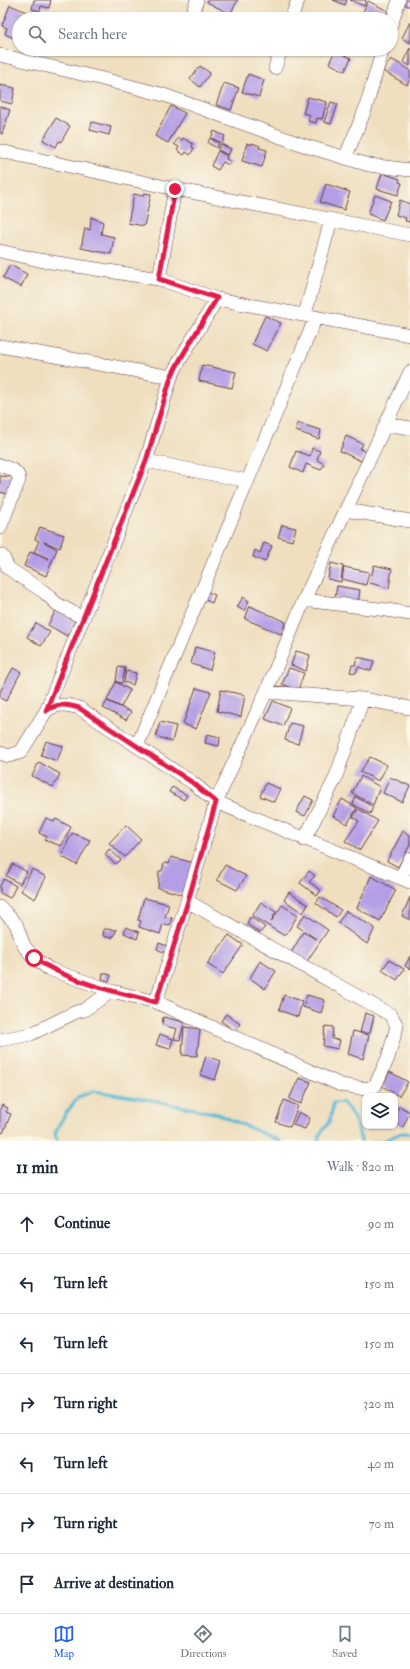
<!DOCTYPE html>
<meta charset="utf-8">
<style>
body{margin:0;font-family:"IM FELL Double Pica",serif;background:#f2f2f3;color:#1f2937}
.controls{position:absolute;right:12px;bottom:12px;display:grid;overflow:hidden;border-radius:8px;box-shadow:0 1px 3px #0004}
.controls button{width:36px;height:36px;display:grid;place-items:center;padding:0;border:0;border-bottom:1px solid #e0e1e3;background:#fff;color:#1f2937;font:20px sans-serif}
.stop{position:absolute;width:12px;height:12px;margin:-9px;border:3px solid #e11d48;border-radius:50%;background:#fff}
.stop.end{background:#e11d48;border-color:#fff;box-shadow:0 1px 4px #0008}
.list{margin:0;padding:0;list-style:none}
h2{display:flex;justify-content:space-between;align-items:center;height:52px;margin:0;padding:0 16px;font-size:17px}
h2 small{font-size:13px;font-weight:400;color:#747a83}
.list li{display:grid;grid-template-columns:26px 1fr auto;gap:12px;align-items:center;box-sizing:border-box;height:60px;padding:0 16px;border-top:1px solid #e0e1e3}
.list b{display:block;font-size:15px;white-space:nowrap}
.list em{font-size:13px;font-style:normal;color:#747a83}
.icon{flex:none;width:22px;height:22px;fill:none;stroke:currentColor;stroke-width:2;stroke-linecap:round;stroke-linejoin:round}
.map{position:relative;flex:none;width:410px;height:1141px;overflow:hidden}
.search{position:absolute;background:#fff;box-shadow:0 1px 3px #0004;left:12px;right:12px;top:12px;height:44px;display:flex;align-items:center;gap:10px;box-sizing:border-box;padding:0 14px;border-radius:22px;color:#747a83;font-size:15px}
.sheet{height:472px;background:#fff}
nav{display:flex;justify-content:space-around;align-items:center;box-sizing:border-box;height:56px;border-top:1px solid #e0e1e3;background:#fff;font-size:11px;color:#747a83}
nav a{display:grid;justify-items:center;gap:2px}
nav .on{color:#2563eb}
.map>svg:first-child{display:block}
</style>
<div class="map">
<svg width="410" height="1141" viewBox="0 0 410 1141">
<rect width="100%" height="100%" fill="#fbf7ec"/>
<filter id="ink" filterUnits="userSpaceOnUse"><feTurbulence type="fractalNoise" baseFrequency=".025" numOctaves="2"/><feDisplacementMap in="SourceGraphic" scale="8" xChannelSelector="R" yChannelSelector="G"/><feConvolveMatrix kernelMatrix="1 2 1 2 8 2 1 2 1" color-interpolation-filters="sRGB"/></filter>
<filter id="wash" filterUnits="userSpaceOnUse"><feTurbulence type="fractalNoise" baseFrequency=".012" numOctaves="4" result="noise"/><feDisplacementMap in="SourceGraphic" scale="16" xChannelSelector="R" yChannelSelector="G"/><feGaussianBlur stdDeviation="0.9" result="paint"/><feColorMatrix in="noise" values="0 0 0 0 0 0 0 0 0 0 0 0 0 0 0 0 0 1.4 0 .05"/><feComposite in="paint" operator="in"/></filter>
<g filter="url(#wash)">
<rect width="100%" height="100%" fill="#efdfbf"/>
<g fill="none" stroke-linecap="round" stroke-linejoin="round">
<path stroke="#56b9d5" stroke-width="3" d="M 57,1141 L 55,1133 L 64,1116 L 78,1097 L 94,1091 L 151,1100 L 218,1114 L 280,1141
M 318,1141 C 319,1133 323,1131 327,1125 C 332,1119 332,1110 333,1103 L 342,1102 C 353,1112 358,1126 361,1141
M 383,1141 L 401,1133 L 410,1133"/>
</g>
<g id="blocks">
<path fill="#b49ee5" d="M 34,0 L 51,0 L 49,8 L 41,6 L 40,11 L 32,9 Z
M 208,0 L 238,0 L 230,14 L 207,2 Z
M 333,0 L 347,0 L 345,5 Z
M 350,0 L 366,0 L 364,6 Z
M 406,0 L 410,0 L 410,7 L 404,4 Z
M 368,1 L 388,11 L 384,19 L 373,19 L 362,14 Z
M 10,5 L 29,13 L 26,19 L 19,19 L 19,34 L 16,33 L 14,38 L 5,34 L 7,28 L 2,26 Z
M 349,13 L 359,17 L 358,19 L 347,19 Z
M 410,22 L 410,43 L 402,38 Z
M 410,48 L 410,66 L 403,62 Z
M 335,51 L 351,58 L 345,71 L 329,63 Z
M 391,59 L 410,70 L 410,79 L 407,85 L 383,71 Z
M 200,66 L 210,73 L 200,87 L 190,79 Z
M 248,74 L 264,80 L 259,97 L 242,92 Z
M 224,83 L 239,88 L 231,110 L 216,105 Z
M 0,85 L 15,88 L 12,104 L 0,101 Z
M 308,97 L 327,102 L 322,119 L 317,118 L 316,123 L 308,121 L 310,115 L 303,113 Z
M 331,102 L 338,104 L 331,124 L 324,122 Z
M 0,106 L 10,110 L 2,134 L 0,133 Z
M 171,106 L 185,113 L 168,143 L 155,136 Z
M 56,118 L 70,126 L 61,142 L 59,141 L 56,147 L 43,140 Z
M 92,122 L 111,127 L 109,135 L 90,130 Z
M 214,131 L 225,136 L 222,143 L 211,138 Z
M 178,138 L 182,140 L 183,138 L 193,144 L 192,147 L 194,148 L 190,155 L 186,152 L 184,155 L 177,150 L 179,147 L 174,144 Z
M 210,138 L 219,143 L 217,148 L 208,143 Z
M 247,143 L 252,145 L 252,143 L 260,146 L 259,148 L 267,150 L 262,167 L 242,161 Z
M 221,144 L 231,149 L 228,155 L 218,150 Z
M 218,151 L 227,156 L 226,159 L 231,162 L 229,165 L 223,162 L 218,170 L 211,166 Z
M 382,173 L 400,179 L 399,182 L 402,183 L 398,195 L 377,189 Z
M 326,184 L 350,192 L 344,210 L 320,202 Z
M 144,193 L 151,194 L 144,226 L 128,223 L 134,194 L 143,196 Z
M 375,195 L 391,201 L 383,220 L 368,214 Z
M 400,200 L 410,204 L 410,222 L 405,221 L 406,218 L 396,215 Z
M 91,217 L 103,222 L 101,234 L 114,237 L 111,254 L 81,248 L 85,228 L 90,230 Z
M 10,265 L 27,274 L 21,287 L 3,278 Z
M 265,316 L 281,323 L 267,351 L 252,344 Z
M 202,365 L 236,372 L 232,388 L 199,381 Z
M 297,423 L 321,430 L 319,439 L 296,431 Z
M 346,436 L 363,444 L 360,449 L 366,452 L 361,461 L 340,451 Z
M 312,448 L 320,451 L 317,460 L 324,464 L 321,470 L 306,464 L 303,473 L 290,467 L 296,451 L 310,456 Z
M 0,476 L 13,477 L 7,494 L 0,492 Z
M 282,525 L 296,528 L 292,541 L 278,537 Z
M 40,527 L 64,535 L 60,548 L 44,542 L 57,549 L 46,576 L 24,566 L 30,552 L 49,559 L 34,552 L 39,541 L 35,539 Z
M 264,543 L 272,546 L 265,562 L 253,557 L 255,550 L 260,553 Z
M 331,563 L 343,566 L 341,582 L 328,579 Z
M 374,565 L 392,569 L 389,588 L 370,583 Z
M 344,567 L 369,572 L 366,585 L 342,579 Z
M 337,586 L 360,590 L 358,603 L 335,598 Z
M 206,591 L 215,595 L 212,603 L 203,599 Z
M 243,597 L 249,601 L 244,611 L 237,607 Z
M 250,606 L 286,622 L 281,634 L 245,619 Z
M 56,610 L 75,621 L 67,636 L 48,625 Z
M 36,623 L 50,632 L 41,646 L 27,637 Z
M 195,647 L 215,652 L 210,670 L 191,664 Z
M 296,651 L 310,655 L 306,671 L 291,665 Z
M 357,657 L 374,661 L 371,671 L 358,667 L 356,673 L 350,672 L 352,665 L 355,665 Z
M 118,667 L 125,668 L 122,683 L 116,682 Z
M 13,668 L 21,672 L 6,701 L 0,698 L 0,692 Z
M 289,668 L 304,673 L 298,690 L 282,684 Z
M 126,671 L 136,673 L 133,685 L 124,682 Z
M 116,682 L 130,690 L 121,707 L 107,700 Z
M 196,688 L 211,692 L 196,729 L 183,724 Z
M 221,690 L 245,695 L 241,717 L 217,711 Z
M 107,701 L 131,712 L 126,720 L 103,708 Z
M 273,701 L 290,708 L 283,726 L 265,719 Z
M 160,722 L 176,726 L 172,742 L 156,736 Z
M 290,723 L 303,726 L 298,744 L 285,740 Z
M 207,734 L 220,737 L 219,746 L 205,743 Z
M 46,741 L 63,746 L 57,761 L 41,755 Z
M 370,757 L 387,765 L 379,781 L 360,772 Z
M 39,762 L 60,774 L 53,787 L 32,776 Z
M 361,776 L 380,787 L 373,805 L 352,793 Z
M 390,777 L 410,786 L 402,802 L 383,793 Z
M 266,783 L 280,789 L 274,802 L 260,796 Z
M 172,787 L 187,795 L 184,800 L 169,792 Z
M 305,796 L 313,800 L 305,816 L 296,812 Z
M 356,797 L 373,807 L 370,814 L 353,804 Z
M 342,799 L 357,808 L 347,824 L 333,816 Z
M 358,809 L 378,821 L 360,850 L 345,841 L 359,821 L 353,817 Z
M 46,818 L 54,821 L 56,819 L 71,827 L 61,846 L 45,840 L 47,837 L 39,833 Z
M 126,825 L 141,839 L 125,857 L 109,843 Z
M 403,831 L 410,835 L 410,845 L 398,867 L 387,861 Z
M 72,833 L 90,840 L 77,865 L 61,856 Z
M 109,849 L 121,860 L 115,864 L 105,855 Z
M 171,857 L 194,863 L 185,895 L 158,888 L 159,871 L 162,871 L 164,863 L 169,864 Z
M 13,864 L 27,872 L 20,884 L 6,876 Z
M 225,865 L 246,876 L 237,890 L 217,880 Z
M 32,869 L 46,877 L 35,899 L 21,891 Z
M 309,871 L 315,876 L 309,882 L 321,890 L 317,896 L 300,883 Z
M 371,876 L 396,890 L 380,921 L 357,908 Z
M 4,879 L 16,886 L 10,898 L 0,893 L 0,886 Z
M 289,892 L 308,905 L 303,913 L 284,900 Z
M 320,897 L 341,910 L 336,917 L 316,903 Z
M 410,897 L 410,920 L 402,916 Z
M 144,898 L 169,904 L 165,917 L 172,918 L 170,925 L 163,924 L 160,934 L 139,927 L 141,921 L 138,920 Z
M 261,902 L 276,912 L 271,922 L 282,905 L 298,915 L 285,936 L 252,916 Z
M 346,911 L 375,928 L 367,944 L 338,923 Z
M 305,914 L 328,930 L 305,964 L 290,955 L 303,932 L 316,939 L 297,926 Z
M 250,917 L 265,927 L 260,933 L 247,924 Z
M 126,927 L 139,932 L 137,939 L 124,933 Z
M 104,929 L 117,930 L 112,938 L 103,936 Z
M 229,935 L 243,945 L 223,974 L 207,964 Z
M 159,943 L 167,946 L 165,953 L 157,949 Z
M 410,956 L 410,969 L 405,966 Z
M 389,960 L 404,969 L 397,980 L 382,970 Z
M 260,961 L 276,971 L 265,989 L 250,978 Z
M 103,973 L 111,975 L 109,981 L 102,979 Z
M 284,995 L 302,1001 L 298,1017 L 279,1010 Z
M 307,995 L 325,1000 L 321,1013 L 303,1007 Z
M 365,1013 L 374,1016 L 370,1033 L 360,1033 Z
M 226,1014 L 240,1024 L 235,1031 L 221,1021 Z
M 163,1017 L 184,1022 L 180,1040 L 174,1039 L 177,1029 L 162,1025 Z
M 325,1026 L 333,1027 L 332,1039 L 340,1040 L 338,1049 L 323,1046 Z
M 184,1027 L 200,1029 L 197,1056 L 182,1055 Z
M 353,1031 L 369,1035 L 363,1059 L 348,1054 Z
M 160,1034 L 173,1039 L 170,1049 L 156,1045 Z
M 206,1056 L 221,1061 L 215,1080 L 200,1075 Z
M 390,1072 L 408,1082 L 399,1096 L 382,1086 Z
M 299,1078 L 311,1082 L 301,1104 L 289,1099 Z
M 284,1100 L 298,1106 L 290,1127 L 276,1122 Z
M 2,1105 L 8,1108 L 6,1112 L 11,1114 L 3,1133 L 0,1131 L 0,1110 Z
M 399,1106 L 410,1112 L 403,1127 L 395,1122 L 395,1114 Z
M 299,1112 L 310,1118 L 305,1129 L 293,1125 Z"/>
</g>
</g>
<g filter="url(#ink)">
<use href="#blocks" fill-opacity="0" stroke="#633c41" stroke-width="1"/>
<g fill="none" stroke-linecap="round" stroke-linejoin="round">
<g stroke="#633c41" stroke-width="14">
<path id="minor" d="M 193,12 L 197,0
M 291,19 L 298,0
M 391,25 L 399,0
M 0,55 L 99,78 L 164,95 L 306,146 L 369,165 L 410,170
M 275,68 L 281,49
M 0,151 L 175,189 L 410,235
M 345,158 L 365,110 L 383,49
M 0,251 L 39,260 L 159,279 L 217,299 L 410,335
M 159,279 L 175,189
M 305,314 L 331,220
M 0,346 L 171,377
M 386,424 L 410,428
M 146,461 L 248,481
M 0,465 C 9,469 19,470 19,480 L 0,528
M 346,510 L 410,521
M 0,555 L 3,557 L 8,568 L 44,592 L 57,604 L 83,618
M 304,600 L 387,610 L 410,614
M 266,692 L 363,699 L 410,708
M 46,711 L 146,461 L 171,377 L 181,358 L 217,299
M 137,746 L 316,317
M 0,753 L 9,756 L 21,752 L 46,711 C 57,703 66,704 79,708 L 193,783 L 216,802 L 410,882
M 304,840 L 335,779 L 363,699
M 401,877 L 410,859
M 0,907 L 16,924 L 24,946 L 34,958 L 49,969 L 112,991 L 156,1002 L 341,1085 L 366,1089 L 375,1086 L 388,1058 L 397,1026 L 391,1015 L 187,901
M 156,1002 L 187,901 L 216,802 L 266,692 L 304,600 L 410,372
M 0,1040 L 31,1034 L 76,1012 L 84,1010 L 112,991"/>
</g>
<use href="#minor" stroke="#fff" stroke-width="13"/>
</g>
</g>
<g fill="none" stroke-linecap="round" stroke-linejoin="round" filter="url(#ink)">
<path stroke="#e11d48" stroke-width="5" d="M 34,958 C 69,982 115,992 156,1002 L 188,901 L 216,802 L 193,783 L 79,708 C 66,704 57,703 46,711 L 146,461 L 171,377 L 181,358 L 217,298 L 159,279 L 175,189"/>
</g>
</svg>
<div class="controls">
<button><svg class="icon" aria-label="layers" viewBox="0 0 24 24"><path d="M12 4l9 5-9 5-9-5zM3 14l9 5 9-5"/></svg></button>
</div>
<div class="stop" style="left:34px;top:958px"></div>
<div class="stop end" style="left:175px;top:189px"></div>
<div class="search"><svg class="icon" aria-label="search" viewBox="0 0 24 24"><circle cx="10" cy="10" r="6"/><path d="M15 15l6 6"/></svg>Search here</div>
</div>
<section class="sheet">
<h2>11 min<small>Walk · 820 m</small></h2>
<ul class="list">
<li><svg class="icon" aria-label="ahead" viewBox="0 0 24 24"><path d="M12 20V5M6 11l6-6 6 6"/></svg><div><b>Continue</b></div><em>90 m</em></li>
<li><svg class="icon" aria-label="left" viewBox="0 0 24 24"><path d="M17 20v-9H6M10 6l-5 5 5 5"/></svg><div><b>Turn left</b></div><em>150 m</em></li>
<li><svg class="icon" aria-label="left" viewBox="0 0 24 24"><path d="M17 20v-9H6M10 6l-5 5 5 5"/></svg><div><b>Turn left</b></div><em>150 m</em></li>
<li><svg class="icon" aria-label="right" viewBox="0 0 24 24"><path d="M7 20v-9h11M14 6l5 5-5 5"/></svg><div><b>Turn right</b></div><em>320 m</em></li>
<li><svg class="icon" aria-label="left" viewBox="0 0 24 24"><path d="M17 20v-9H6M10 6l-5 5 5 5"/></svg><div><b>Turn left</b></div><em>40 m</em></li>
<li><svg class="icon" aria-label="right" viewBox="0 0 24 24"><path d="M7 20v-9h11M14 6l5 5-5 5"/></svg><div><b>Turn right</b></div><em>70 m</em></li>
<li><svg class="icon" aria-label="arrive" viewBox="0 0 24 24"><path d="M6 21V4h12l-3 4 3 4H6"/></svg><div><b>Arrive at destination</b></div></li>
</ul>
</section>
<nav>
<a class="on"><svg class="icon" aria-label="map" viewBox="0 0 24 24"><path d="M3 6l6-2 6 2 6-2v14l-6 2-6-2-6 2zM9 4v14M15 6v14"/></svg>Map</a>
<a><svg class="icon" aria-label="directions" viewBox="0 0 24 24"><path d="M12 3l9 9-9 9-9-9zM9 14v-3h6M13 9l2 2-2 2"/></svg>Directions</a>
<a><svg class="icon" aria-label="saved" viewBox="0 0 24 24"><path d="M7 4h10v16l-5-4-5 4z"/></svg>Saved</a>
</nav>
